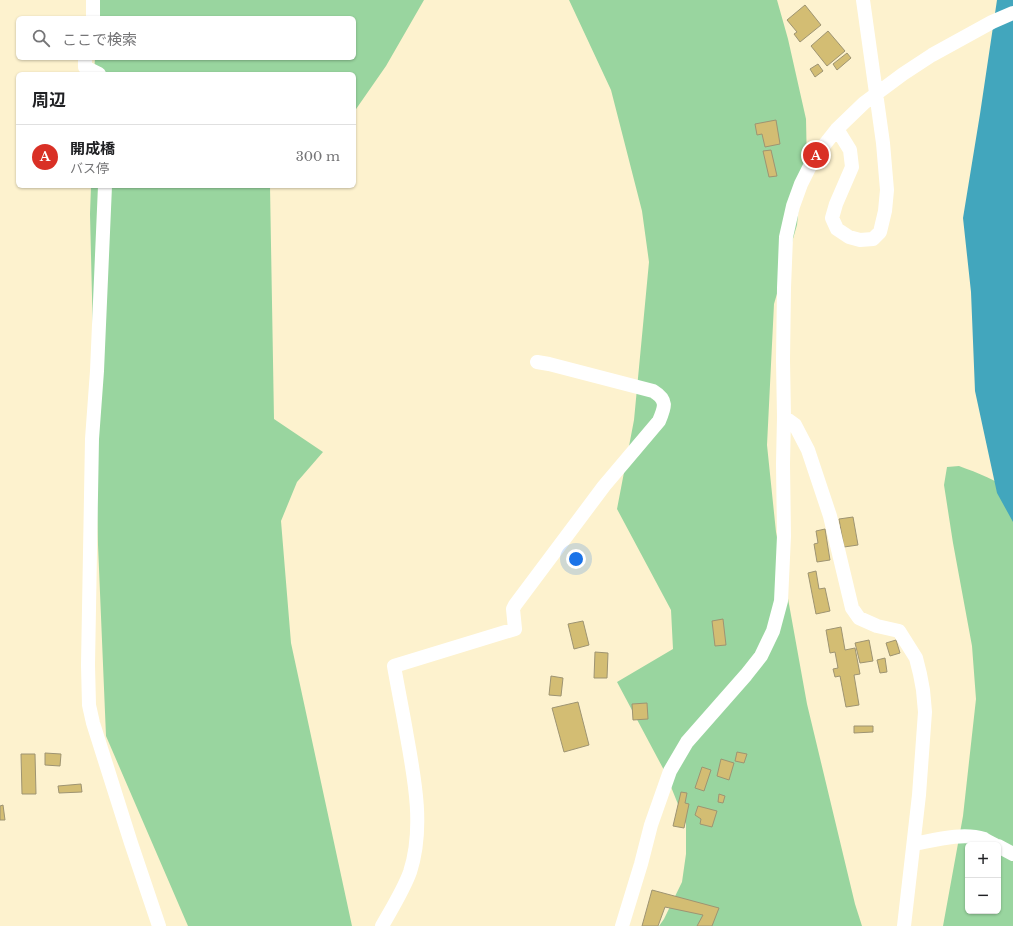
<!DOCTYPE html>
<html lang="ja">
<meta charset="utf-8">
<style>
body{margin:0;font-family:"Libre Baskerville","Noto Sans JP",serif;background:#f2f2f2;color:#202124}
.controls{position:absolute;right:12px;bottom:12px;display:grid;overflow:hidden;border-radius:6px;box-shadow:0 1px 3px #0004}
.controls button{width:36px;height:36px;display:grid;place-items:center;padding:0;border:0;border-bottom:1px solid #e0e0e0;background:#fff;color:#202124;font:20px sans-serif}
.you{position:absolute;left:576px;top:559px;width:14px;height:14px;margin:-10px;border:3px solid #fff;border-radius:50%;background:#1a73e8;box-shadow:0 0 0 6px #1a73e833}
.badge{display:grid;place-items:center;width:26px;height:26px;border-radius:50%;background:#d93025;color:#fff;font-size:13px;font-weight:700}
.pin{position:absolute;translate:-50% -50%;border:2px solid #fff;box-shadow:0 1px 4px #0006}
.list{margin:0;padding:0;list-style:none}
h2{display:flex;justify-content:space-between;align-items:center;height:52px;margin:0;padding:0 16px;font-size:17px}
h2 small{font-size:13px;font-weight:400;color:#757577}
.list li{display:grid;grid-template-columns:26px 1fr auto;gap:12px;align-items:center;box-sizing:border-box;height:64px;padding:0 16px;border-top:1px solid #e0e0e0}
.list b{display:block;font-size:15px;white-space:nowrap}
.list p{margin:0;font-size:13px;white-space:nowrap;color:#757577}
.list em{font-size:13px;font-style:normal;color:#757577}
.icon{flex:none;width:22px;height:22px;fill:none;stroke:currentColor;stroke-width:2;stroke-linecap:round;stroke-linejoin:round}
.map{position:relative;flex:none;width:1013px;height:926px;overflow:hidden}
.search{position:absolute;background:#fff;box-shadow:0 1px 3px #0004;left:16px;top:16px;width:340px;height:44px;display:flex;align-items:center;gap:10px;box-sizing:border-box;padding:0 14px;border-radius:6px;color:#757577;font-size:15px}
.panel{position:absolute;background:#fff;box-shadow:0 1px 3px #0004;left:16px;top:72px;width:340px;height:116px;border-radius:6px}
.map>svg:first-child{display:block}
</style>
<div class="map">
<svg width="1013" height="926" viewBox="0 0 1013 926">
<rect width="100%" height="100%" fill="#fdf2ce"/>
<path fill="#99d59f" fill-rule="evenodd" d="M 97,0 L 424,0 L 386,66 L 354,112 L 354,74 L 94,74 L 95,58 L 354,58 L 354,18 L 96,18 Z
M 569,0 L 777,0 L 788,39 L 806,119 L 807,167 L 801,184 L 797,225 L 774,304 L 767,445 L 776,532 L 807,704 L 855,904 L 862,926 L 659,926 L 664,919 L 682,882 L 686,854 L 686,824 L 665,772 L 617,682 L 673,649 L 671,610 L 617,509 L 634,420 L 649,262 L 642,211 L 611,90 Z
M 91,186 L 270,186 L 274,419 L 323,452 L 297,482 L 281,521 L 291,643 L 352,926 L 188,926 L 106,736 L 98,545 L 90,214 Z
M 959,466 C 978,473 997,480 1013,493 L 1013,926 L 943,926 L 963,816 L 976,699 L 972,646 L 953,543 L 944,485 L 947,467 ZM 968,845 L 998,845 L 998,911 L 968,911 Z"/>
<path fill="#42a6bd" d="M 997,0 L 1013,0 L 1013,522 L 997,493 L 975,391 L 971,292 L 963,218 L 980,114 Z"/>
<path fill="#d3bd73" stroke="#9e9472" d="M 805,5 L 821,25 L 800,42 L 794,34 L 797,32 L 787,20 Z
M 828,31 L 845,51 L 827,66 L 811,46 Z
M 847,53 L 851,58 L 837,70 L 833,64 Z
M 818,64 L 823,71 L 815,77 L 810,69 Z
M 776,120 L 780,144 L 765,147 L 762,134 L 757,135 L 755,124 Z
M 771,150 L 777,176 L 769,177 L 763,151 Z
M 853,517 L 858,545 L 844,547 L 839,519 Z
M 825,529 L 830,560 L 817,562 L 814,544 L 818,543 L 816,531 Z
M 816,571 L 819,589 L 825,588 L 830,611 L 816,614 L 808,573 Z
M 723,619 L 726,645 L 715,646 L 712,621 Z
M 583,621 L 589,645 L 574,649 L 568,624 Z
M 841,627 L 845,650 L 855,648 L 860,674 L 854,675 L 859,705 L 846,707 L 840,676 L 835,677 L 833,669 L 838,668 L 835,652 L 830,653 L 826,630 Z
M 869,640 L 873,661 L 860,663 L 855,643 Z
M 896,640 L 900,653 L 890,656 L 886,643 Z
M 595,652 L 608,653 L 607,678 L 594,678 Z
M 885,658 L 887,672 L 880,673 L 877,660 Z
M 551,676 L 563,678 L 561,696 L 549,695 Z
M 578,702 L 589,745 L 564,752 L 552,708 Z
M 647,703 L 648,719 L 633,720 L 632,704 Z
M 854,726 L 873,726 L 873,732 L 854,733 Z
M 737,752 L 747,754 L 744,763 L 735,761 Z
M 45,753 L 61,754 L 60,766 L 45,765 Z
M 21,754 L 35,754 L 36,794 L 22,794 Z
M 721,759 L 734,763 L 729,780 L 717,776 Z
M 702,767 L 711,770 L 704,791 L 695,788 Z
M 81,784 L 82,792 L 59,793 L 58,786 Z
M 681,792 L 687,793 L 685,803 L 689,804 L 684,828 L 673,826 Z
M 719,794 L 725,796 L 723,803 L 718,802 Z
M 3,805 L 5,820 L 0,820 L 0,806 Z
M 698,806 L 717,811 L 712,827 L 700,824 L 701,819 L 695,815 Z
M 652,890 L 719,908 L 712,926 L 697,926 L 703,915 L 665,907 L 658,926 L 642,926 Z"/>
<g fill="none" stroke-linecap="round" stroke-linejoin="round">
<path stroke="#fff" stroke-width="14" d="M 93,18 L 93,0
M 85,58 L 85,67 L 99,74
M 837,129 L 850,150 L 852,167 L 836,204 L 832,218 L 837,229 L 849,237 L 860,240 L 873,239 L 880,232 L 885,211 L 887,190 L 883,143 L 863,0
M 105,186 L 97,371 L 92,439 L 88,665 L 89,705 L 93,723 L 131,843 L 159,926
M 784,417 L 795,425 L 808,450 L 830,516 L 852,608 L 859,618 L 877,626 L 899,631 L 916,658 L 920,674 L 923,690 L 925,712 L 919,795 L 904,926
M 914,844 C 935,840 963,832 984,839 C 987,841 991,843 995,845
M 998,846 L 1013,854
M 382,926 C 391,910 404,889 410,872 C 424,829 415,781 407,737 C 403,713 398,689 394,666 L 515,629 L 513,609 L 515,605 L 604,486 L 659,421 C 665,407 668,400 653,391 L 549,364 L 537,362
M 622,926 L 641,864 L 651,825 L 670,771 L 687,742 L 746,675 L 761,656 L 773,631 L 781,601 L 784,536 L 783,464 L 784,417 L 783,360 L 784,288 L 786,237 L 793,206 L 801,184 L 814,158 L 837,129 L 864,103 L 903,74 L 932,55 L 992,22 L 1013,13"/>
</g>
</svg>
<div class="controls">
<button>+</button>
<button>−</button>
</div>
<div class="you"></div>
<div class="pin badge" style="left:816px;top:155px">A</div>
<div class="search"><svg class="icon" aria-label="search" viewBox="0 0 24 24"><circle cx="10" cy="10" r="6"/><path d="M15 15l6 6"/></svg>ここで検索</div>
<section class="panel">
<h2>周辺<small></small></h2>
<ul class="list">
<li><span class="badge">A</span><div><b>開成橋</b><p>バス停</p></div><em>300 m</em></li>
</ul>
</section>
</div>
